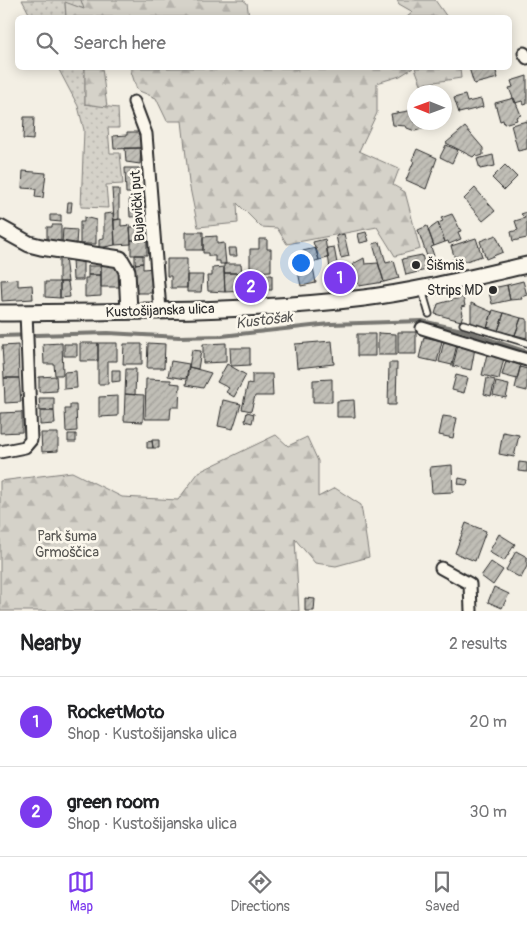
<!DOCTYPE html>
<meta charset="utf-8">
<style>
body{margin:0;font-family:Pangolin,sans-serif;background:#f2f2f2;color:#202124}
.compass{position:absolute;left:407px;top:85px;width:45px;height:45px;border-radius:50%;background:#fff;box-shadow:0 2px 12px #0003;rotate:271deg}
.you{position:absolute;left:300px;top:262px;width:18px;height:18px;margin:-12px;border:4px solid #fff;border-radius:50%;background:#1a73e8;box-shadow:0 0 0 8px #1a73e833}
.badge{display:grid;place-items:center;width:32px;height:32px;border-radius:50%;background:#7c3aed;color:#fff;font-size:16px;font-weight:700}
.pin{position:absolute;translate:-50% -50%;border:2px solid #fff;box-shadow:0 1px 5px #0006}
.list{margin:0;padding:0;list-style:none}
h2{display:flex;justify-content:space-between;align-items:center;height:65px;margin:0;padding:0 20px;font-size:21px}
h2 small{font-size:16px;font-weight:400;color:#757577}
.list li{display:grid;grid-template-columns:32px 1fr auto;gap:15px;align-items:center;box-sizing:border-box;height:90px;padding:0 20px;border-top:1px solid #e0e0e0}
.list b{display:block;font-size:19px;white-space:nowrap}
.list p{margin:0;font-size:16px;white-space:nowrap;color:#757577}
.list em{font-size:16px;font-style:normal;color:#757577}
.icon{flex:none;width:28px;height:28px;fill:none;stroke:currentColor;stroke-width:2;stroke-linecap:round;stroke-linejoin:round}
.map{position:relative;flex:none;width:527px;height:611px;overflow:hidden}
.search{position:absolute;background:#fff;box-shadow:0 2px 12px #0003;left:15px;right:15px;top:15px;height:55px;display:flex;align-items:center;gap:12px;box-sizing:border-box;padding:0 18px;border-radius:8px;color:#757577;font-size:19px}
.sheet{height:245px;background:#fff}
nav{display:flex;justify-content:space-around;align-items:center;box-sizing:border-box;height:70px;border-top:1px solid #e0e0e0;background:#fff;font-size:14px;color:#757577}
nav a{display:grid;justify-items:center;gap:2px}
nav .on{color:#7c3aed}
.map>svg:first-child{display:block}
</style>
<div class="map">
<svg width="527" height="611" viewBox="0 0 527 611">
<defs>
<pattern id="grass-dots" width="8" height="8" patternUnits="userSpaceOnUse" patternTransform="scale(1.25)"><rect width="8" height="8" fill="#d5d2c9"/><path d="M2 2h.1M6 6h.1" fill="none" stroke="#b7b4ad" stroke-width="1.8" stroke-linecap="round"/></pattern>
<pattern id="forest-firs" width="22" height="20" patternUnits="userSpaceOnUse" patternTransform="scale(1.25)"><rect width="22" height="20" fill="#d5d2c9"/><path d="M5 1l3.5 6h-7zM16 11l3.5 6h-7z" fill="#b7b4ad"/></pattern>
<pattern id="building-hatch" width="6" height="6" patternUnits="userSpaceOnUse" patternTransform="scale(1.25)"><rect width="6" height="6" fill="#c0beb6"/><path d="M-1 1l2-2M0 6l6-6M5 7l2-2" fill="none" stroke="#a5a39d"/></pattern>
</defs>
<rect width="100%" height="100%" fill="#f3efe4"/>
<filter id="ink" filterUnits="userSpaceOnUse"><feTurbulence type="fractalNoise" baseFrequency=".02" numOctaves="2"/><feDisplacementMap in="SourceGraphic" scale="10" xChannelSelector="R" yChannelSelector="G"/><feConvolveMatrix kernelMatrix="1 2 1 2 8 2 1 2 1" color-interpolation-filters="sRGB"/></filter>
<g filter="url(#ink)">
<path fill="url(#grass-dots)" stroke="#807e7a" d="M 22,0 L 81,0 L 85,9 L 65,3 L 66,17 L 31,17 Z
M 58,68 L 85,68 L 85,104 L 118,108 L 119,128 L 108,128 L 110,153 L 120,153 L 123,184 L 106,185 L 108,208 L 81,207 L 84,130 L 78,106 Z"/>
<path fill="url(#forest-firs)" stroke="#807e7a" d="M 81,0 L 243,0 L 247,3 L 249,17 L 66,17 L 65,2 L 84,9 Z
M 397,0 L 435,0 L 447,17 L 407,17 L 413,12 L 399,4 Z
M 85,68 L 102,68 L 107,107 L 85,104 Z
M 130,68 L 413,68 L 400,76 L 377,83 L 377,113 L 359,151 L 399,169 L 393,185 L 405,192 L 420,249 L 395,256 L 377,227 L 287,244 L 277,228 L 261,227 L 237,203 L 238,223 L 198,227 L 189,183 L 182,121 L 167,121 L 156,98 L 137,90 Z
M 415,68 L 460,68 L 461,78 L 421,84 Z
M 276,435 L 288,446 L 307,437 L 318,461 L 318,497 L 335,488 L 361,505 L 369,557 L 336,566 L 315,563 L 295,539 L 299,611 L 0,611 L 0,481 L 72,472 L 122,497 L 178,500 L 199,472 Z"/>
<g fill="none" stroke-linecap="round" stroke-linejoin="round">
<path stroke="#787772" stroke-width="4" d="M 0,336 L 108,333 L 179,337 L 222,336 L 330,324 L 422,321 L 462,330 L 527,352"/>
</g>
<path fill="url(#building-hatch)" stroke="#2b2b2b" d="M 469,68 L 495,68 L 498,78 L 474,84 Z
M 527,76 L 527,104 L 524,105 L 522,101 L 515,103 L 509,88 L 513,87 L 511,81 Z
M 465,95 L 467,102 L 481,99 L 483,107 L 459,113 L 454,98 Z
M 514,98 L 521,115 L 516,117 L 517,120 L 504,124 L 503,120 L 500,121 L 495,103 Z
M 414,110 L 414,122 L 425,122 L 426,128 L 415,131 L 407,128 L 406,126 L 393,125 L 391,114 Z
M 24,117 L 34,117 L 33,140 L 23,139 Z
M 527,121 L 527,149 L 518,151 L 511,125 Z
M 465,127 L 483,148 L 483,155 L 477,157 L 476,154 L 473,157 L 446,143 Z
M 127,132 L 140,132 L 141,148 L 114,149 L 113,136 L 127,135 Z
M 446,145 L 458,150 L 452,163 L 440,157 Z
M 125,148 L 141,148 L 140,164 L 126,162 Z
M 417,149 L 437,158 L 426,189 L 406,180 L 414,161 L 412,160 Z
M 493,155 L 495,166 L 480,169 L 477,159 Z
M 505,165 L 517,177 L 504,190 L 492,178 Z
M 125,168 L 139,168 L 140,186 L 136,186 L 136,193 L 126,193 Z
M 23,171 L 46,173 L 43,198 L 35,197 L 36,189 L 22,188 Z
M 475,188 L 495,211 L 483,221 L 464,199 Z
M 112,189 L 119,189 L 119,219 L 114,220 Z
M 147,197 L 147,205 L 144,206 L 145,216 L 130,217 L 129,198 Z
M 68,202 L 72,202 L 71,212 L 67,212 Z
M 527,212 L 527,238 L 513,241 L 511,232 L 518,230 L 515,221 L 525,218 L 521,214 Z
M 113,213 L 115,245 L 99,248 L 99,239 L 104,238 L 104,214 Z
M 452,214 L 461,231 L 458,232 L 461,239 L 449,244 L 448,241 L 445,242 L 438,223 L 443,221 L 441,218 Z
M 50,215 L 61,215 L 61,222 L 50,221 Z
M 84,217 L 96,220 L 96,244 L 80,244 L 80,222 L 84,222 Z
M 121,219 L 121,226 L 130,225 L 131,244 L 115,245 L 114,220 Z
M 438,223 L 445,242 L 434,246 L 428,230 Z
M 52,225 L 61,225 L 61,243 L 47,243 L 47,227 L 52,227 Z
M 146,226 L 147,240 L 131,240 L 130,227 Z
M 427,226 L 434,246 L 431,247 L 434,256 L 428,259 L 418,230 Z
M 63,229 L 77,230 L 76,244 L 62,243 Z
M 186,232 L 203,232 L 203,250 L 186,250 Z
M 366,232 L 369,241 L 360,243 L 358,234 Z
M 344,234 L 349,256 L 341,258 L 336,236 Z
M 496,235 L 503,252 L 486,259 L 480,241 Z
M 217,236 L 217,244 L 224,243 L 226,264 L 220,264 L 220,261 L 215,261 L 215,256 L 208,256 L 208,253 L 203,253 L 203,237 Z
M 476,238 L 482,256 L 450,266 L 448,261 L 455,259 L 451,246 Z
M 259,239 L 267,239 L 267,249 L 271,249 L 271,271 L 250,272 L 250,249 L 259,249 Z
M 325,239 L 328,258 L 319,260 L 313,242 Z
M 131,240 L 147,240 L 147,255 L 131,255 Z
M 380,242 L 386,263 L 394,261 L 399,278 L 384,282 L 373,244 Z
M 334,247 L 338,269 L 347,269 L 350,287 L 333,289 L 327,248 Z
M 228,248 L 236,248 L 237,256 L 229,256 Z
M 316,248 L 319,260 L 312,262 L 316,283 L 301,286 L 294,253 Z
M 135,255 L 143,255 L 143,263 L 135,264 Z
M 422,255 L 426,270 L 406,275 L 402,259 Z
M 59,258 L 65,258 L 68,282 L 59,282 Z
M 80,258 L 80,262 L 83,262 L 83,280 L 73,280 L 72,259 Z
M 364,258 L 365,264 L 378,263 L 384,282 L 359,286 L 353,264 Z
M 167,259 L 187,259 L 187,288 L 171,288 L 171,276 L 167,276 Z
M 101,260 L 119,264 L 120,287 L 101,287 Z
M 143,263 L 143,269 L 154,268 L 154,293 L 135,293 L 135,264 Z
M 224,264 L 241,264 L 242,273 L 224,273 Z
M 88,266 L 101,266 L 101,275 L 88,275 Z
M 224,267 L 225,292 L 208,291 L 207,276 L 212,276 L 212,268 Z
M 224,273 L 242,273 L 243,291 L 225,292 Z
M 88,275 L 101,275 L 101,296 L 85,297 L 85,278 L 88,278 Z
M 187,275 L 203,275 L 201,292 L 187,292 Z
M 247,275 L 272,275 L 272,290 L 248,290 Z
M 18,279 L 18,286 L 32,285 L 33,299 L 2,301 L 1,280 Z
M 523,281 L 527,295 L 521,297 L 522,299 L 510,300 L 507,285 Z
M 45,282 L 60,282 L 60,298 L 45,297 Z
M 60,282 L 68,282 L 70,297 L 60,298 Z
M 507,285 L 510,300 L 492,304 L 488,289 Z
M 463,297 L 465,306 L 461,307 L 463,314 L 461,321 L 435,314 L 438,304 Z
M 471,303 L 492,312 L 487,328 L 471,323 Z
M 493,310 L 504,313 L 498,331 L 487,328 Z
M 504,313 L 521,318 L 515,335 L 498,331 Z
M 521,318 L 527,319 L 527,338 L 515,335 Z
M 398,332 L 416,332 L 416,354 L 398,354 Z
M 378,333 L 396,334 L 396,355 L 378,355 Z
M 357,334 L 375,334 L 375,356 L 357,356 Z
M 424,337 L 442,341 L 437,362 L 419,358 Z
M 332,341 L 334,364 L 297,368 L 295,344 Z
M 444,341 L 457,344 L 452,365 L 439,362 Z
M 62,343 L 63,375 L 55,375 L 54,364 L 44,364 L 43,344 Z
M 80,343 L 98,343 L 98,361 L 80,361 Z
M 98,343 L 117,343 L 117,361 L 108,361 L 108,384 L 98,384 Z
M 148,343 L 165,344 L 164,368 L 147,368 Z
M 226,343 L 226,362 L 203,363 L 203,344 Z
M 64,344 L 77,344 L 77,356 L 64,356 Z
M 124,344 L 142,344 L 142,364 L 123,364 Z
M 18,345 L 19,378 L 4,378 L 2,346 Z
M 458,345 L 475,348 L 471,370 L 453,366 Z
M 230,348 L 250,348 L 250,365 L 231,366 Z
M 192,350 L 201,351 L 198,369 L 189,367 Z
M 487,354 L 504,358 L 499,379 L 482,375 Z
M 171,361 L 189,364 L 186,379 L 168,376 Z
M 506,361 L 521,365 L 517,379 L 502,375 Z
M 389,363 L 397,363 L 396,405 L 388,405 Z
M 227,364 L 246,375 L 234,397 L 226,392 L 229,388 L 217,382 Z
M 189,367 L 211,373 L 203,388 L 186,385 Z
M 520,367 L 527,369 L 527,391 L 515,388 Z
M 126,369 L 136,369 L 135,395 L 125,394 Z
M 112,370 L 120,370 L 120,381 L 112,382 Z
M 76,371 L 77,388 L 64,389 L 64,372 Z
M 252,374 L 272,374 L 273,396 L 255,396 L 251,411 L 242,409 L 248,383 L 252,384 Z
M 456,375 L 468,378 L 464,393 L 452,390 Z
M 56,376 L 57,391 L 39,392 L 39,377 Z
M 4,378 L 19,378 L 21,402 L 5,403 Z
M 487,378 L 495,380 L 491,396 L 484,394 Z
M 146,379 L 171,380 L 171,383 L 180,384 L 179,407 L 171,407 L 170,419 L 145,419 Z
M 332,379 L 332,402 L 313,402 L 313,380 Z
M 496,382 L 509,385 L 506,398 L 493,395 Z
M 125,394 L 144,395 L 143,422 L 124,421 Z
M 118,396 L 118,416 L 99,417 L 99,397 Z
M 39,398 L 54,398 L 54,411 L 40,411 Z
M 223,400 L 241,404 L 233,429 L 218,426 Z
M 354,400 L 355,417 L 337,417 L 337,401 Z
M 70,405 L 76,405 L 77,431 L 66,432 L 65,409 L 70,409 Z
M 40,411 L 54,411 L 55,424 L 40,425 Z
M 22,412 L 22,432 L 0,433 L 0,413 Z
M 247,412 L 254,414 L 252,423 L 245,421 Z
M 443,416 L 457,418 L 453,438 L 439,435 Z
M 503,432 L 519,435 L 514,457 L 499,454 Z
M 41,433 L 58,433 L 58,451 L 42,452 Z
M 68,434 L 76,434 L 76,442 L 68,442 Z
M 152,440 L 159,440 L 159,448 L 153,448 Z
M 152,441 L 153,448 L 147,448 L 147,442 Z
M 519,462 L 527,463 L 527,472 L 518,471 Z
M 452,465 L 453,492 L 432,493 L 430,467 Z
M 459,478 L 468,480 L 467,485 L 458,484 Z
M 466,523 L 486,531 L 475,561 L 455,553 Z
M 499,534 L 515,544 L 504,561 L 489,552 Z
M 516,551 L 527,557 L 527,566 L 521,578 L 506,570 Z
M 491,562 L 503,570 L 493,585 L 481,576 Z
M 494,587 L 509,594 L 502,608 L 488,602 Z
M 305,598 L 315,599 L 314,611 L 305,611 Z"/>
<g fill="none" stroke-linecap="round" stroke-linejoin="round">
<g stroke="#2b2b2b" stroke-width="9">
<path id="service" d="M 422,290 L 429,314
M 463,324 L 527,343"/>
</g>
<g stroke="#2b2b2b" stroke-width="15">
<path id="minor" d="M 524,53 L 527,58
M 134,102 L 146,134 L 160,310
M 422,328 L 527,360
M 0,452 L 25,447 L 31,440 L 26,312
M 441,568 L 470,584 L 471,611"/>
</g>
<g stroke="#2b2b2b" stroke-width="19">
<path id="tertiary" d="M 0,228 L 29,244 L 41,247 L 120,259 L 127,271 L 129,311
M 0,313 C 121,311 244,313 364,298 C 419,291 473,277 527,265"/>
</g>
<use href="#service" stroke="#fbf7ec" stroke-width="5.5"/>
<use href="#minor" stroke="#fbf7ec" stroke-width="11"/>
<use href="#tertiary" stroke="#fbf7ec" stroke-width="15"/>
</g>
</g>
<g fill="#2b2b2b" stroke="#fbf7ec" stroke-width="2">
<circle cx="416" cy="265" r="5"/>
<circle cx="493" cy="290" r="5"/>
</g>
<g text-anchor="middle" stroke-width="5" stroke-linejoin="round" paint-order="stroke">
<g font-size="14" fill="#2b2b2b" stroke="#fbf7ec">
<text transform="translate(137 206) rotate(-94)" y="5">Bujavički put</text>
<text transform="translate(160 310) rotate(-2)" y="5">Kustošijanska ulica</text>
</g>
<g font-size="14" fill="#2b2b2b" stroke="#fbf7ec" text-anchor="start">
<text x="426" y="270">Šišmiš</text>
<text x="483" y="295" text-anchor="end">Strips MD</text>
</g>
<g font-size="14" fill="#565552" stroke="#fbf7ec">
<text x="67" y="541">Park šuma<tspan x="67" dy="16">Grmoščica</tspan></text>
</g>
<g font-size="15" font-style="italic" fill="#585755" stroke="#fbf7ec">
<text transform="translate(264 320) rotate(-7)" y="5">Kustošak</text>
</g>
</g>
</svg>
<svg class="compass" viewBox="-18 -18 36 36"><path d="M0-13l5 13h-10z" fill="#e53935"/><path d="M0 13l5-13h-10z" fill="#757577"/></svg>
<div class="you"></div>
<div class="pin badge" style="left:340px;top:278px">1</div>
<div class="pin badge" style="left:251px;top:287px">2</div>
<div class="search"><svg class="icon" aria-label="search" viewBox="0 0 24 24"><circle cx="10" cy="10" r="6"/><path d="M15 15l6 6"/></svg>Search here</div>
</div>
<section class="sheet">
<h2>Nearby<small>2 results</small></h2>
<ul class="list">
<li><span class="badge">1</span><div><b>RocketMoto</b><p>Shop · Kustošijanska ulica</p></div><em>20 m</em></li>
<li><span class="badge">2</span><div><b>green room</b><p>Shop · Kustošijanska ulica</p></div><em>30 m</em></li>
</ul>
</section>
<nav>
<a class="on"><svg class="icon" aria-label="map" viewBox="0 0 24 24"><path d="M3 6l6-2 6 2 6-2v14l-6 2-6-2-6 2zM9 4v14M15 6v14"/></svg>Map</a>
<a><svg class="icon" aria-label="directions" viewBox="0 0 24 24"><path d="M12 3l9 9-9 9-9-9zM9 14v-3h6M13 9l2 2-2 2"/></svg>Directions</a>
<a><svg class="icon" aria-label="saved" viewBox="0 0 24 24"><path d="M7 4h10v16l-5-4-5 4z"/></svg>Saved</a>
</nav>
